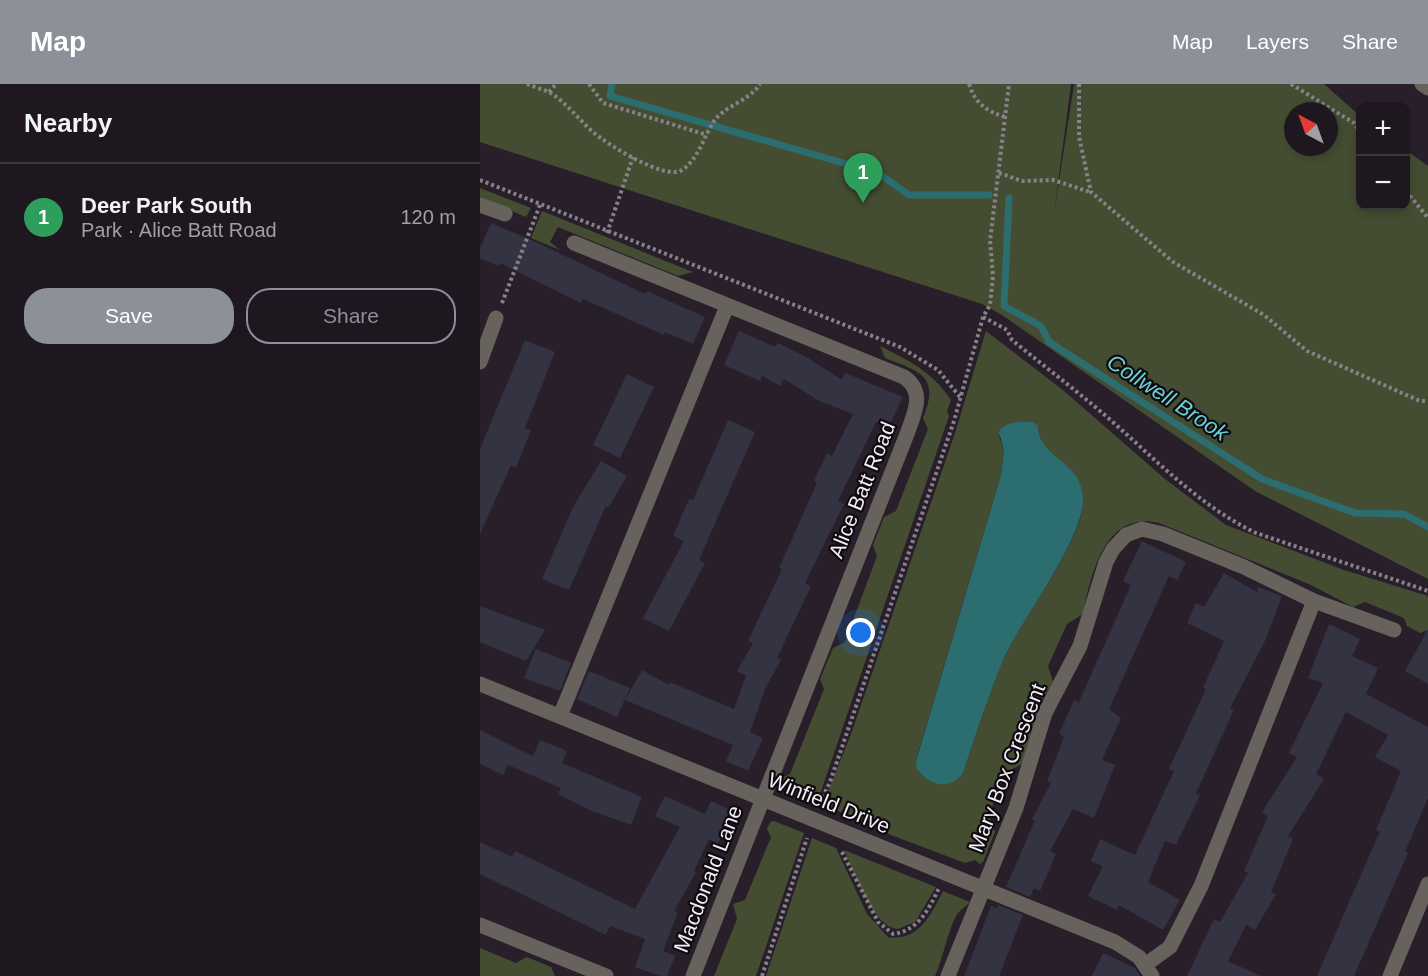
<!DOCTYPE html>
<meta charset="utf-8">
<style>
body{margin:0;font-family:Arial,sans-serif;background:#2b242d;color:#f1f3f6}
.controls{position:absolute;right:18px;top:18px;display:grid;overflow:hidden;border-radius:12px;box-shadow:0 3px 9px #0003}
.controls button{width:54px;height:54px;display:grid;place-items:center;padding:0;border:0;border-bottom:2px solid #3c363e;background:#1e1720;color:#f1f3f6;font:30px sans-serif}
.compass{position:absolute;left:804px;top:18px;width:54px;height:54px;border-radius:50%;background:#1e1720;box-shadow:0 3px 9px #0003;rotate:319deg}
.you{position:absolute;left:381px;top:549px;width:21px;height:21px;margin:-15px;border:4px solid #fff;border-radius:50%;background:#1a73e8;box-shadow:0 0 0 9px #1a73e833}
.badge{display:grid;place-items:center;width:39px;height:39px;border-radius:50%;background:#8c9099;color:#fff;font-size:20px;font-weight:700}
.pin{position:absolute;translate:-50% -50px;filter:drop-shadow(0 2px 3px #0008)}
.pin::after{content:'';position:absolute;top:32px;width:21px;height:18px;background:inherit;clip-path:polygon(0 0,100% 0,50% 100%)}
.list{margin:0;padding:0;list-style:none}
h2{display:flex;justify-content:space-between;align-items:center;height:78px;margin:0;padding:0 24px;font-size:26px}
h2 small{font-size:20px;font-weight:400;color:#a19fa5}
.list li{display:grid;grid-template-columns:39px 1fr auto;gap:18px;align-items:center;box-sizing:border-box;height:108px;padding:0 24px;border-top:2px solid #3c363e}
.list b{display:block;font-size:22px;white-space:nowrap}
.list p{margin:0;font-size:20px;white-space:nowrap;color:#a19fa5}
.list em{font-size:20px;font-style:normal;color:#a19fa5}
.actions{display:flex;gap:12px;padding:18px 24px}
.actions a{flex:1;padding:14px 0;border:2px solid #8c9099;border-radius:24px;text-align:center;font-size:21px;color:#8c9099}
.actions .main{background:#8c9099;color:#fff}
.map{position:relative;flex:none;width:948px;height:892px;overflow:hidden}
header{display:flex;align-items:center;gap:36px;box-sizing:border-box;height:84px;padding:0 30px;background:#8c9099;color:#fff}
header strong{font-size:28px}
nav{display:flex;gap:33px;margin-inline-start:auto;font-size:21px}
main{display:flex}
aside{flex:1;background:#1e1720}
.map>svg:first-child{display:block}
</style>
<header>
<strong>Map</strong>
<nav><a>Map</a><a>Layers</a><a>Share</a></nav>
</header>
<main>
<aside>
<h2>Nearby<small></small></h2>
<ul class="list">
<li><span class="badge" style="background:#2e9e5b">1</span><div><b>Deer Park South</b><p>Park · Alice Batt Road</p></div><em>120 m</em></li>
</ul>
<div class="actions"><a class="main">Save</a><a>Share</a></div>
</aside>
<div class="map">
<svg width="948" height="892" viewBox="0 0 948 892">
<rect width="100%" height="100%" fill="#281f2a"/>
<path fill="#444d32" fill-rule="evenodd" d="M 0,0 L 591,0 L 574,130 L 594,0 L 844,0 L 880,32 L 880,122 L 926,122 L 926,66 L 948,82 L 948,495 L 775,407 L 522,231 L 502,220 L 0,58 ZM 813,27 L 849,27 L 849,63 L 813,63 Z
M 0,104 L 51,124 L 46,133 L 0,114 Z
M 62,127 L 213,188 L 198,192 L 78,143 L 70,158 L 80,166 L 51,154 Z
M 506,247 L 584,307 L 685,395 L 746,441 L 864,486 L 948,512 L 948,546 L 940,549 L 927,542 L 924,534 L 885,518 L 873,523 L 831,501 L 679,439 C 625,426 611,490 603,530 L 587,540 L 568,582 L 573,598 L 559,621 L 542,680 L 524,690 L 509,731 L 515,748 L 503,778 L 500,780 L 495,776 L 485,779 L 411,751 L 343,720 L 371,650 L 474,352 ZM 558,342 C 559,373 600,379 603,413 C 607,451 542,534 525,572 C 509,610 496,650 483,689 L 436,676 L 521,391 L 524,367 L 519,352 Z
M 400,262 C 428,276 453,288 471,316 L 467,327 L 469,332 L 337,719 L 295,702 L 299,695 L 310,690 L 344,605 L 340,595 L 353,564 L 365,558 L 397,472 L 393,461 L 404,433 L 416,427 L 448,345 L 443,334 C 460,292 441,288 405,274 Z
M 294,737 L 324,749 L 276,892 L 234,892 L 257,835 L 253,820 L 265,816 L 291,753 L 287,745 L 290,738 Z
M 332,754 L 356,764 L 387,830 L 408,853 C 439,858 451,830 463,807 L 490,818 C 486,823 479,826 476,832 C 466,852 464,872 455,892 L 286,892 Z
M 364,766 L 456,803 L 435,838 L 418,845 C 392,843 374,787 364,766 Z
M 0,864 L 36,879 L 47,873 L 71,883 L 75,892 L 0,892 Z"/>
<path fill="#2c6d70" d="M 553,338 L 558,342 C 559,374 600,377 603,412 C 607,450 542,535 525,572 C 509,610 496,650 483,689 C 469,707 450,702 437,685 L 436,677 L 521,391 L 524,367 L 519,348 C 526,337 540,338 553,338 Z"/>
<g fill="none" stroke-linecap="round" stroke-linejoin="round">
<path stroke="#2c6d70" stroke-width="7" d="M 132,0 L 130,12 L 398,89 L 429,111 L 509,111
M 529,114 L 524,222 L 561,242 L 569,258 L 782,395 L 875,429 L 924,430 L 948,443"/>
</g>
<path fill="#343341" d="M 11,139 L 60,160 L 165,210 L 167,207 L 225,233 L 213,260 L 185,248 L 184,251 L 103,215 L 101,219 L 20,179 L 19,182 L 0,174 L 0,164 Z
M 259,247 L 295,263 L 298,259 L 328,274 L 362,296 L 365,289 L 423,313 L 408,344 L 396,338 L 358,417 L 364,420 L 325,499 L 331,502 L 297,574 L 301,576 L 285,605 L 270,648 L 283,654 L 268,687 L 246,677 L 253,661 L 145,616 L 162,586 L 189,601 L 190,598 L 254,625 L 266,592 L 257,587 L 273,559 L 268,557 L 302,485 L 299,484 L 337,399 L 334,397 L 347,369 L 352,372 L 373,330 L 339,317 L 304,295 L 300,302 L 282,292 L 280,297 L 244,281 Z
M 45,256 L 75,268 L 45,344 L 51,346 L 36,384 L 31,381 L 0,450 L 0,365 Z
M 147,290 L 174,303 L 140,374 L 113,361 Z
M 248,336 L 275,348 L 219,476 L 225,479 L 189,547 L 163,534 L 204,457 L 193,452 L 209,415 L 213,416 Z
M 121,377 L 147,392 L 128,424 L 126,422 L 89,506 L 62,495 L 93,423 Z
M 662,457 L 706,478 L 697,496 L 689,492 L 629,625 L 641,634 L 622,676 L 635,681 L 614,734 L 593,725 L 570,767 L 576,770 L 560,807 L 554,804 L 550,813 L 526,803 L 555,736 L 552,735 L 571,699 L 567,697 L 584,653 L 579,650 L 594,616 L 599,618 L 651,501 L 643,497 Z
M 744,489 L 777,508 L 778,503 L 802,512 L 785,557 L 750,624 L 754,626 L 716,709 L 720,711 L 696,761 L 685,757 L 668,798 L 700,816 L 683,846 L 639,821 L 637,826 L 608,812 L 623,782 L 611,777 L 620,755 L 655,771 L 694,687 L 689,685 L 726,605 L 723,604 L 744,557 L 707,539 L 716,519 L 724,523 Z
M 0,522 L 65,546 L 46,577 L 0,558 Z
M 849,540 L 880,555 L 872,572 L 898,584 L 886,610 L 948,643 L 948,714 L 925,768 L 928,769 L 874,892 L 837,892 L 900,747 L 896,746 L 921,687 L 895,673 L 908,651 L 866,628 L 836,690 L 844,695 L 808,752 L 813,755 L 791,808 L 796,810 L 775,846 L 766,841 L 748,877 L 781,892 L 707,892 L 734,835 L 740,838 L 768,789 L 764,787 L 788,732 L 782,728 L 817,673 L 809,669 L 843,599 L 828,594 Z
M 948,545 L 948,600 L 925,587 Z
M 56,565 L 91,579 L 80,607 L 44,594 Z
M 109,587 L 150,604 L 137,633 L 97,615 Z
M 0,646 L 53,672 L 60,656 L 87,667 L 82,679 L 162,713 L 151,741 L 112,727 L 78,710 L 81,704 L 28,681 L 23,691 L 0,680 Z
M 185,712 L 225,730 L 231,717 L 254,728 L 238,760 L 229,755 L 214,787 L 216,788 L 194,827 L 198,828 L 183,867 L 195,872 L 187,892 L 180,892 L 155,883 L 165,855 L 130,842 L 126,851 L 0,790 L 0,758 L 32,773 L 35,767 L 155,825 L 200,743 L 175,732 Z
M 518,821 L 543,831 L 519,892 L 484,892 L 511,822 L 517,824 Z
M 623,869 L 655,884 L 660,892 L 612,892 Z"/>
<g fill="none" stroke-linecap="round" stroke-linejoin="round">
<path stroke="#88818a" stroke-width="4" stroke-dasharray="3 3" stroke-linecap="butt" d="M 47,0 C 54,3 62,5 69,8 C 86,18 98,35 113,48 C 127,60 185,97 202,86 C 218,76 224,52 234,37 C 246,21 269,17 280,0
M 109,0 L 123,19 L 227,51
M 489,0 C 495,19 506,27 525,33
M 599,0 L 599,53 L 611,108 L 693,178 L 784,231 L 827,267 L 940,317 L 948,317
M 811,0 L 874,39 L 880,48
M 69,8 L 76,0
M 519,89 L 542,97 L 573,96 L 610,108
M 0,96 L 420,263 L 458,286 L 480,313
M 926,107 L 948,134
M 127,149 L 153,73
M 22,219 L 60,121
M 503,233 L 527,246 L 532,256 C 570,287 609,316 645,349 C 686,386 726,425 776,449 L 948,507
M 340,719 L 350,698 L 474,337 L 503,233 L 510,221 L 513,192 L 510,157 L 529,0
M 362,768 L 398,838 L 413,850 C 438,847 449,825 459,804
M 282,892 L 327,754"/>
<path stroke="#68625d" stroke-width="15" d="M 0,121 L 25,130
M 94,159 L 424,293 C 446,308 434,330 427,350 L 213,892
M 0,278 L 16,234
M 0,600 L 635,858 L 659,873 L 672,892
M 80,632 L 247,222
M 0,841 L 126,892
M 665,881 L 690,863 L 721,802 L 834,517
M 468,892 L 536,724 L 565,629 L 600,562 L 626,478 L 633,465 L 646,451 L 662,445 L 683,450 L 764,483 L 834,517 L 914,546
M 910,892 L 948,800"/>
<path stroke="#68625d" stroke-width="15" d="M 942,0 L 948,4"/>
</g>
<g text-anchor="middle" stroke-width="4.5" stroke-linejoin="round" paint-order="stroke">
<g font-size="21" fill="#f3edf5" stroke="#0e0a0f">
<text transform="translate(382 406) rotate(-68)" y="7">Alice Batt Road</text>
<text transform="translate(527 684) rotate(-69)" y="7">Mary Box Crescent</text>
<text transform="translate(349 719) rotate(22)" y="7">Winfield Drive</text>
<text transform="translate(228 795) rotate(-69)" y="7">Macdonald Lane</text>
</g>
<g font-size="22" font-style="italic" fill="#6ad1d4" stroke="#0e0a0f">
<text transform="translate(688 313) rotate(33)" y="8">Collwell Brook</text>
</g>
</g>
</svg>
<div class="controls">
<button>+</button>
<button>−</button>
</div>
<svg class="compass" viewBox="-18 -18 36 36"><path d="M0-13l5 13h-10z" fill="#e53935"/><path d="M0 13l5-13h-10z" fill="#a19fa5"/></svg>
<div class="you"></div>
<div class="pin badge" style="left:383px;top:119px;background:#2e9e5b">1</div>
</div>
</main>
